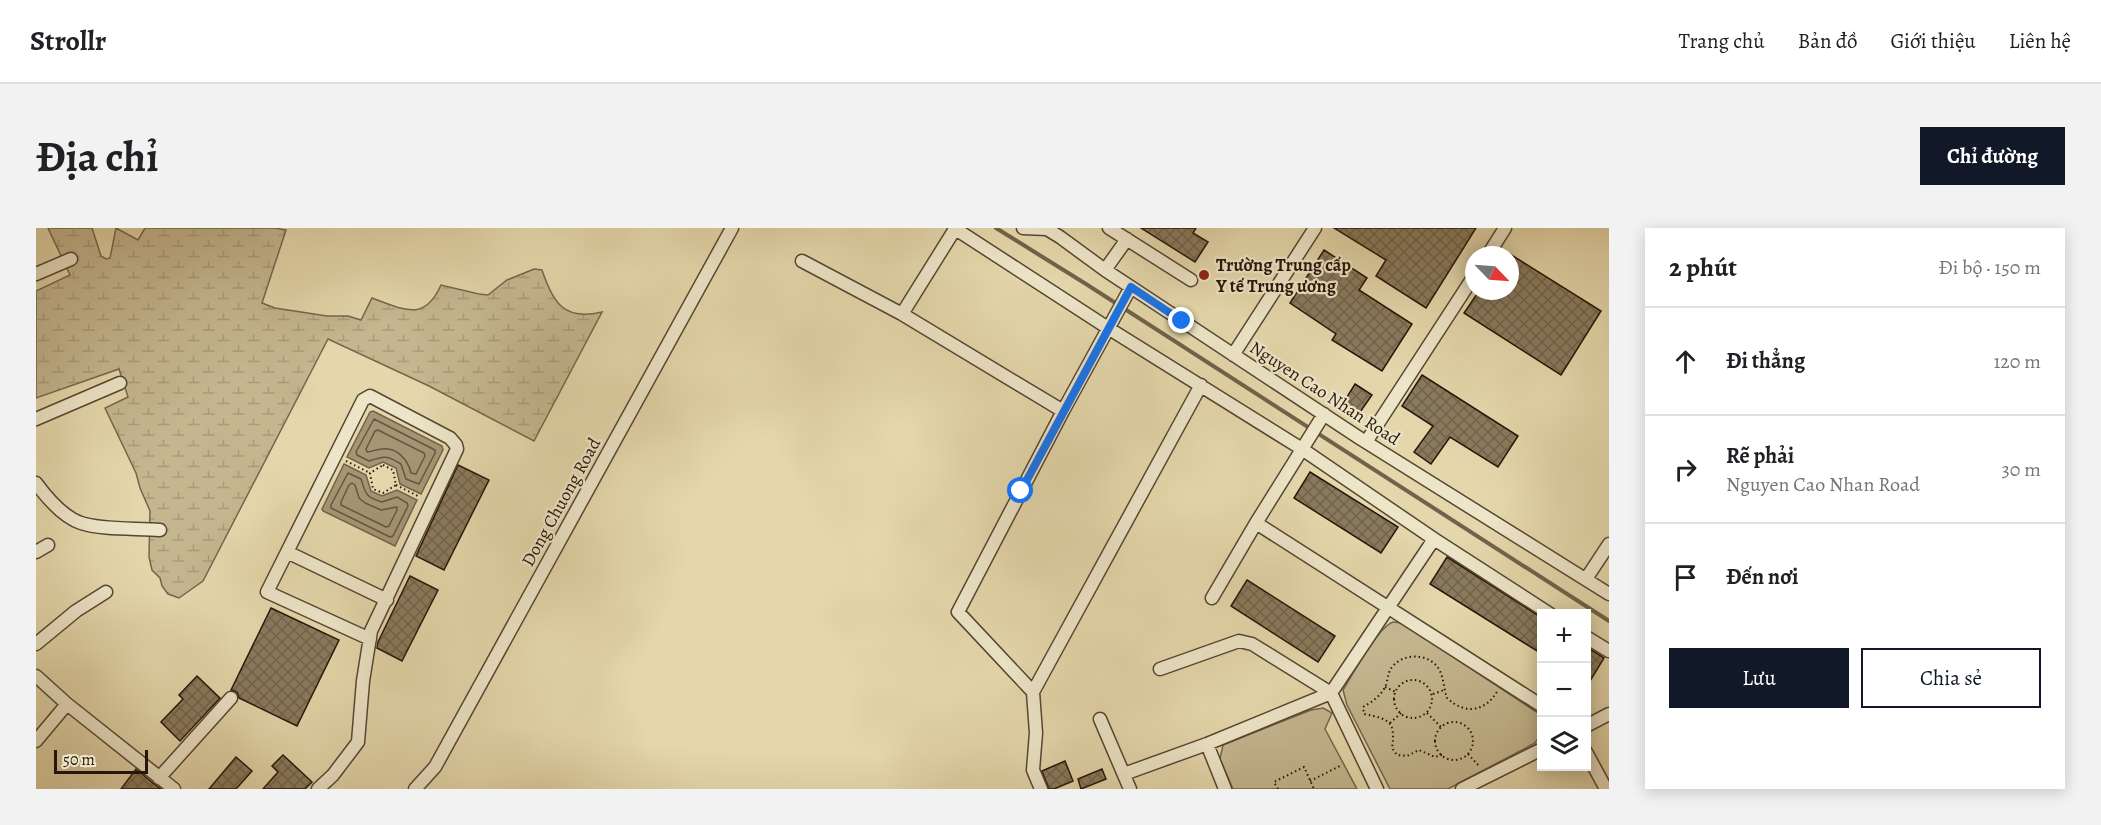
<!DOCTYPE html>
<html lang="vi">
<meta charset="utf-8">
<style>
body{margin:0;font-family:Alegreya,serif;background:#f2f2f2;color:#202124}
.controls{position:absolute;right:18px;bottom:18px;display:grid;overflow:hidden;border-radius:0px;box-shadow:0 3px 15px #0003}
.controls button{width:54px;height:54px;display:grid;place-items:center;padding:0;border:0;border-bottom:2px solid #e0e0e0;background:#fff;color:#202124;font:30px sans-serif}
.compass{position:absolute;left:1429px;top:18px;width:54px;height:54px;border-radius:50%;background:#fff;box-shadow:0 3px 15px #0003;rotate:115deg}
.scale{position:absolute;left:18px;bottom:15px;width:94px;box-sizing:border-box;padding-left:6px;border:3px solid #271609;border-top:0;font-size:16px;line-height:21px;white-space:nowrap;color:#271609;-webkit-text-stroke:4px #ede5c8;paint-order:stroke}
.stop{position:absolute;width:18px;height:18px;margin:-14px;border:4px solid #1a73e8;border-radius:50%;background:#fff}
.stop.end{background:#1a73e8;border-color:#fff;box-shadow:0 2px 6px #0008}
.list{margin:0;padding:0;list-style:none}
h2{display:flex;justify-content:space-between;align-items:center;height:78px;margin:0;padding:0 24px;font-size:26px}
h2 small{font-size:20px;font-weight:400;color:#757577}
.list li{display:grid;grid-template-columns:39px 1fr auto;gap:18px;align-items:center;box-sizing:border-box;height:108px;padding:0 24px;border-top:2px solid #e0e0e0}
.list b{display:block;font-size:22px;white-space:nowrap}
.list p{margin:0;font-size:20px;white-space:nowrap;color:#757577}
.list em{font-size:20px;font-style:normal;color:#757577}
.actions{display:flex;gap:12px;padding:18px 24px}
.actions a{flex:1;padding:14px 0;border:2px solid #111827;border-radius:0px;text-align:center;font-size:21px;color:#111827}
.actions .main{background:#111827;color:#fff}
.icon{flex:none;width:33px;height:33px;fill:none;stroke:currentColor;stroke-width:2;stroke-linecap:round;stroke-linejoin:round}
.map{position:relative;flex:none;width:1573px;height:561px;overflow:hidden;border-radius:0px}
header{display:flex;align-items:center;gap:36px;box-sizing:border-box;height:84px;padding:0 30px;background:#fff;border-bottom:2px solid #e0e0e0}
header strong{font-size:28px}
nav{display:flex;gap:33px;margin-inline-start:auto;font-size:21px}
.intro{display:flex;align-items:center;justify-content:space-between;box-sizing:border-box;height:144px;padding:0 36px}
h1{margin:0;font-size:42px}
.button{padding:15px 27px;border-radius:0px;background:#111827;color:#fff;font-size:21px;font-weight:700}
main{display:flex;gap:36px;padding:0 36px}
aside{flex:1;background:#fff;border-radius:0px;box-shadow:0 3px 15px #0003}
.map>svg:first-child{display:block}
</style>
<header>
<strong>Strollr</strong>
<nav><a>Trang chủ</a><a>Bản đồ</a><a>Giới thiệu</a><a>Liên hệ</a></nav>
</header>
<div class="intro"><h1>Địa chỉ</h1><a class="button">Chỉ đường</a></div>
<main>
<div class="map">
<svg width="1573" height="561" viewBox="0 0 1573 561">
<defs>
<pattern id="wetland-marsh" width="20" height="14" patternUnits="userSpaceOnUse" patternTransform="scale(1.5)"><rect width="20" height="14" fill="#c4b68f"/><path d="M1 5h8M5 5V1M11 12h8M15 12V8" fill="none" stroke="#a89c7a"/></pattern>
<pattern id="building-cross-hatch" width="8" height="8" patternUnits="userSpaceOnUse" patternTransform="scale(1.5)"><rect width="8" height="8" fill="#897a5d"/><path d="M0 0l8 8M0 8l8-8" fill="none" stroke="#70634b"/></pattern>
</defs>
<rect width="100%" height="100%" fill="#e4d7ab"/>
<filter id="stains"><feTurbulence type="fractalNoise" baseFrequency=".00333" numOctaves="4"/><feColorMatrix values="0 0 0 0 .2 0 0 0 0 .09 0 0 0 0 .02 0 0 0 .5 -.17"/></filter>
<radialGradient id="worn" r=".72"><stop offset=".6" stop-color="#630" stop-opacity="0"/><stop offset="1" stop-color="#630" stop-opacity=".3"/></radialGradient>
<path fill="url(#wetland-marsh)" stroke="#76664c" stroke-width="1.5" d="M 12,0 L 56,0 L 65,28 L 70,31 L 74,30 L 80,0 L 102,12 L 109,0 L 239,0 L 250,2 L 226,75 L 239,80 L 291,88 L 312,88 L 325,92 L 336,70 C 367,81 388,95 405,57 L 443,66 L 452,67 L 471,52 L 498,41 L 506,42 C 517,75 528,93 566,84 L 498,213 L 393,158 L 292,111 L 167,353 L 143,370 L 132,366 L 126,358 L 124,350 L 116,342 L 113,329 L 114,283 L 104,260 L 100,245 L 69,180 L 92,169 L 83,141 L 0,170 L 0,63 L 34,47 Z"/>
<path fill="#c4b68f" stroke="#76664c" stroke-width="1.5" d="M 1357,394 L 1366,395 L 1505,487 L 1505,506 L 1499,515 L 1412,561 L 1354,561 L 1311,477 L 1307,462 C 1317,446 1341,400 1357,394 Z
M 1287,480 L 1296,485 L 1289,501 L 1321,561 L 1197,561 L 1184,531 L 1187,517 L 1275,482 Z"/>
<path fill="#a49574" stroke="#726249" stroke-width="1.5" d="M 337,183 L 406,218 L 407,222 L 385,266 L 364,256 L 360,240 L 347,234 L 333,240 L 311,229 L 334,184 Z
M 308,236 L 330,247 L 335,263 L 346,268 L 361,262 L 381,272 L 359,318 L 287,283 L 286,281 Z"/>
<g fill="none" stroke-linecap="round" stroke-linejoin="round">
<path stroke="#66563e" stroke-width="1.5" d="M 338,191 L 399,222 L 399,225 L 383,256 L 370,251 L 365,236 C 351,227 348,228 333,233 L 321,227 L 320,224 Z
M 342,202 L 388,225 L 389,228 L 380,246 L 375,245 C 372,232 361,219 346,221 C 340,221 336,224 331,224 L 330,221 L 339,203 Z
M 312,245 L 325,251 C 330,266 329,269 346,274 L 361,269 L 371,275 L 372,278 L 357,308 L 354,309 L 295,280 L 295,277 Z
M 316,255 L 319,257 L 323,270 L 329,275 L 345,282 L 361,279 L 361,282 L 353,298 L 350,299 L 305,277 L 305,274 L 313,257 Z"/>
<path stroke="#726249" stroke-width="4" d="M 960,0 L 1050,56 L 1573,393"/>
</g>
<path fill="url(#building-cross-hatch)" stroke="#271609" stroke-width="1.5" d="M 1105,0 L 1160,0 L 1157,5 L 1172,14 L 1159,34 Z
M 1298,0 L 1440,0 L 1390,80 L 1340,48 L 1350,32 Z
M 1288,22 L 1331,50 L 1323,62 L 1376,96 L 1346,143 L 1296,112 L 1300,106 L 1254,75 Z
M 1474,26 L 1565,83 L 1525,147 L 1428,85 L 1443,63 L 1474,63 Z
M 1386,147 L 1482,208 L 1462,239 L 1414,209 L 1395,236 L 1378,224 L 1397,198 L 1366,178 Z
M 1319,156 L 1336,167 L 1322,187 L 1306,177 Z
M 422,237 L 453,252 L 408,342 L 380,328 Z
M 1274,244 L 1362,299 L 1345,325 L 1258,270 Z
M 1411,329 L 1506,390 L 1506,426 L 1394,356 Z
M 374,348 L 402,362 L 366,433 L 341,420 L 342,414 Z
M 1211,352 L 1299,408 L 1282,434 L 1195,378 Z
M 235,380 L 303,412 L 261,498 L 203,470 L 201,464 L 195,462 Z
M 1551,419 L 1568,430 L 1551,458 Z
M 161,448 L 184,470 L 144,513 L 125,494 L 147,471 L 143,467 Z
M 247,527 L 276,554 L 269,561 L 227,561 L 242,544 L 236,538 Z
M 200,529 L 216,543 L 200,561 L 173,561 Z
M 1029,533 L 1037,553 L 1018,561 L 1013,561 L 1006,543 Z
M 100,541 L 118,556 L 125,561 L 85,561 Z
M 1066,541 L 1070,551 L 1045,561 L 1042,551 Z"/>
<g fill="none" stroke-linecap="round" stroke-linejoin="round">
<g stroke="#564632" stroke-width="15">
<path id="minor" d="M 918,0 L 1072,100 L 1266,221 L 1398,311 L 1514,386
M 987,0 L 1011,1 L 1024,9 L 1069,42 L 1325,211 L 1573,366
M 1073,0 L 1155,52
M 1452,27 L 1469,0
M 766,33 L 866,86 L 1027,183 L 922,384 L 997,464 L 1165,157
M 1069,42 L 1091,11
M 0,46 L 35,31
M 866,86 L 919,1
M 1197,127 L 1279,0
M 1027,183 L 1095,59
M 0,191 L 84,155
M 1330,214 L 1438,48
M 0,255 C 11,270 27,289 45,295 C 65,302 102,300 124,302
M 1220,295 L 1506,478
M 0,324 L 12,317
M 251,324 L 351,372
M 1550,351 L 1573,316
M 1176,370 L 1220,295 L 1288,186
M 1550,409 L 1573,423
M 0,416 L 40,383 L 70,364
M 1124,441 L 1203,413 L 1216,416 L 1295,465 L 1341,561
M 0,448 L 31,476 L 138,561
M 997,464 L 1000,505 L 997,542 L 1005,561
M 1064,491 L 1094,561
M 1550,498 L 1573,486
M 0,513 L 31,476
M 1171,516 L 1189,561
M 1550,524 L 1570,561
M 1088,546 L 1171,516 L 1295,465 L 1398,311
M 123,550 L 195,470
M 282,561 L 297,547 L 322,514 L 327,453 L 335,403 L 421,221 L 420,217 L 414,210 L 334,168 L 327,172 L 231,364 L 334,411
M 379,561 L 399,539 L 696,0
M 1426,561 L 1506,521"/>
</g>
<path stroke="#271609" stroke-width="2" stroke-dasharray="1.5 3" stroke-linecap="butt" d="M 310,233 L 334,245
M 347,237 L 357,242 L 360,257 L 347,265 L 337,261 L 334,245 Z
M 360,257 L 384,269
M1358 471a19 19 0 1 1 38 0a19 19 0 1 1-38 0Z
M 1349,459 L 1360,464
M 1397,466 L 1408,462
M 1391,485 L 1405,499
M1399 513a19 19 0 1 1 38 0a19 19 0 1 1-38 0Z
M 1354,495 L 1365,485
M 1432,526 L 1444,539
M 1406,527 L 1399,529 L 1383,522 L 1371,528 L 1361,527 L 1356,520 C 1360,493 1353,491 1328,486 L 1327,479 C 1336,474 1346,467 1350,457 C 1352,450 1352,444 1356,439 C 1368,424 1395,425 1404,443 C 1408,452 1408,462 1411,470 C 1429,487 1450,484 1462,462
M 1274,553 L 1304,538
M 1242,561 L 1238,554 L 1268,539 L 1278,561"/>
<use href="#minor" stroke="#ede5c8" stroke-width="12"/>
</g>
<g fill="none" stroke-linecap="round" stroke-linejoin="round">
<path stroke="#1a73e8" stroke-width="8" d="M 985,263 L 1095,59 L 1146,93"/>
</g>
<circle fill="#8f2418" stroke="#ede5c8" stroke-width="2" cx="1168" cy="47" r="6"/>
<g text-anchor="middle" stroke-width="4.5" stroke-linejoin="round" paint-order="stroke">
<g font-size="18" font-weight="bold" fill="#271609" stroke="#ede5c8" text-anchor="start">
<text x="1180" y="43">Trường Trung cấp<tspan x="1180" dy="21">Y tế Trung ương</tspan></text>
</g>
<g font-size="18" fill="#271609" stroke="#ede5c8">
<text transform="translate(1289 165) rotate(33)" y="6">Nguyen Cao Nhan Road</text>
<text transform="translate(525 274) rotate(-61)" y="6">Dong Chuong Road</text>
</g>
</g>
<rect width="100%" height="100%" filter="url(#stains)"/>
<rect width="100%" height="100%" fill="url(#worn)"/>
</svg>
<div class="controls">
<button>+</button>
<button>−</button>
<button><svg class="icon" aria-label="layers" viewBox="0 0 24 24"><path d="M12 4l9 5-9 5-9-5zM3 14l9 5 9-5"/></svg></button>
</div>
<svg class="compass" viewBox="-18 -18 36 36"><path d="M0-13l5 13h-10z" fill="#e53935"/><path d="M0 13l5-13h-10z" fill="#757577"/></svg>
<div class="scale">50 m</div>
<div class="stop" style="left:985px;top:263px"></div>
<div class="stop end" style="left:1146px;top:93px"></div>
</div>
<aside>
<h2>2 phút<small>Đi bộ · 150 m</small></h2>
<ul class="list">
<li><svg class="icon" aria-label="ahead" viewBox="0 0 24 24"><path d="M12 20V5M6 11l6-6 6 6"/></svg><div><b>Đi thẳng</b></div><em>120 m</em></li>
<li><svg class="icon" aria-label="right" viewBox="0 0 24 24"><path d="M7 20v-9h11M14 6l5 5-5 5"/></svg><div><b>Rẽ phải</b><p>Nguyen Cao Nhan Road</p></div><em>30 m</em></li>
<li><svg class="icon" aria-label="arrive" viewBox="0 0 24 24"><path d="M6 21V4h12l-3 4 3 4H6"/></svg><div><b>Đến nơi</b></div></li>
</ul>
<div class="actions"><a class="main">Lưu</a><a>Chia sẻ</a></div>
</aside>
</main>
